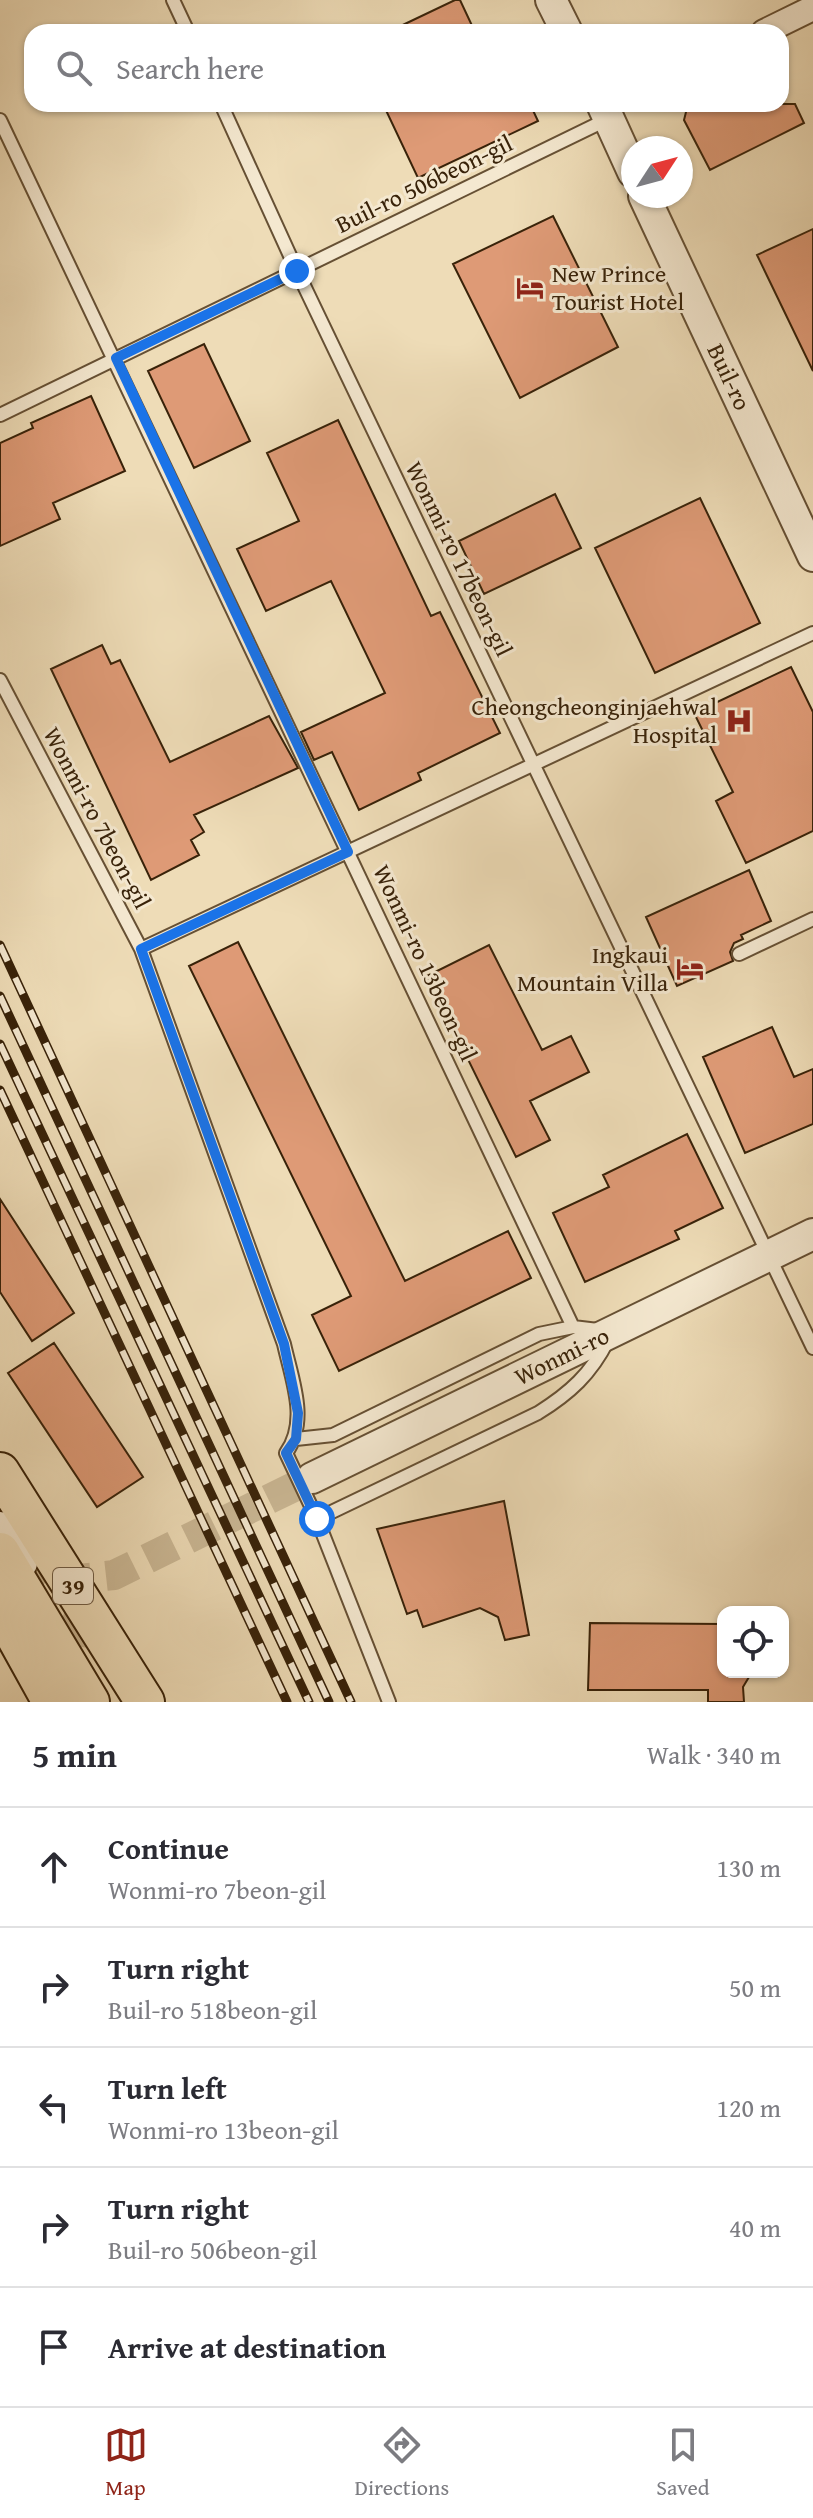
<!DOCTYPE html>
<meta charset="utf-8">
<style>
body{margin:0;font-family:"Gentium Book Plus",serif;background:#f7f7f7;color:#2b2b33}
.controls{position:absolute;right:24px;bottom:24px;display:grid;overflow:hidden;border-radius:16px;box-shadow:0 2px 6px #0004}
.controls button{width:72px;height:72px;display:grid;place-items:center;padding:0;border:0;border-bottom:2px solid #e1e1e2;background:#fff;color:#2b2b33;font:40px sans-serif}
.compass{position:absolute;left:621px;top:136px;width:72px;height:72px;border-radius:50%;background:#fff;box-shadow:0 2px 6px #0004;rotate:54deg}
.stop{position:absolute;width:24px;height:24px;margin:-18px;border:6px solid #1a73e8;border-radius:50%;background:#fff}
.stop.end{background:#1a73e8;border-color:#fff;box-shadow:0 2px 8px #0008}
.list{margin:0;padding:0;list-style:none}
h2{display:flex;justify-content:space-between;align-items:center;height:104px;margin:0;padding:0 32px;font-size:34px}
h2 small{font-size:26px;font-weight:400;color:#7c7c81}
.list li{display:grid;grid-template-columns:52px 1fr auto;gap:24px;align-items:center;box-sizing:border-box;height:120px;padding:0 32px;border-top:2px solid #e1e1e2}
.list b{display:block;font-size:30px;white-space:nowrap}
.list p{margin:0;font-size:26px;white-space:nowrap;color:#7c7c81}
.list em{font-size:26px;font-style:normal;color:#7c7c81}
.icon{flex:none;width:44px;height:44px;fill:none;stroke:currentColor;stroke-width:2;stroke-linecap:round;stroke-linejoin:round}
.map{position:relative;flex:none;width:813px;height:1702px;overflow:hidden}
.search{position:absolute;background:#fff;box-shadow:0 2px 6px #0004;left:24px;right:24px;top:24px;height:88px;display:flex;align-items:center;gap:20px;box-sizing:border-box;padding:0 28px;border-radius:24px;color:#7c7c81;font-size:30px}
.sheet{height:704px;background:#fff}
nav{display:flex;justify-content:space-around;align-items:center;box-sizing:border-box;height:112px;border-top:2px solid #e1e1e2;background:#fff;font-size:22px;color:#7c7c81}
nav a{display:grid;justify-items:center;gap:4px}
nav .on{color:#8f2418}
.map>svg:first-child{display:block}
</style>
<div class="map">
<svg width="813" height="1702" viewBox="0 0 813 1702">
<rect width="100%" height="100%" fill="#eedcb7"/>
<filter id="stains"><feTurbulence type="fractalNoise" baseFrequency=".0025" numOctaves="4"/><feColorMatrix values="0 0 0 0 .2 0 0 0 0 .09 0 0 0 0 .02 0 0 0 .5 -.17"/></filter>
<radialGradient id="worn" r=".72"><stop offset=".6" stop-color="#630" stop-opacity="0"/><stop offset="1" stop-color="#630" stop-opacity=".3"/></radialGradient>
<path fill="#de9a76" stroke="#382209" stroke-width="2" d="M 455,0 L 460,0 L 475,32 L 388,32 Z
M 383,104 L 530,104 L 538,121 L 418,178 Z
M 695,104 L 795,104 L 804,123 L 710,170 L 684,120 L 687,108 Z
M 553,216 L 618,347 L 520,398 L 453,264 Z
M 813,229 L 813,371 L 757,255 Z
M 204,344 L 250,441 L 194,468 L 148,371 Z
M 91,396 L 125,471 L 53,503 L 60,519 L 0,546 L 0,443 L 33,428 L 31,423 Z
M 338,420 L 431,616 L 440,612 L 500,733 L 418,773 L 421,780 L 359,810 L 332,752 L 314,760 L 301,732 L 385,693 L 331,581 L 266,611 L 237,549 L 299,521 L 267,453 Z
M 555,494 L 581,548 L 484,594 L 459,541 Z
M 700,498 L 760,623 L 655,673 L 595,548 Z
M 102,645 L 111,664 L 120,660 L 170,762 L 269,716 L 298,768 L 194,815 L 204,832 L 191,840 L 199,855 L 151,880 L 51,669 Z
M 791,667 L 813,712 L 813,831 L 746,863 L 716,801 L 733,792 L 694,713 Z
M 749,870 L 771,921 L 741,935 L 743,939 L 734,943 L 730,952 L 733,961 L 677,986 L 646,917 Z
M 238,942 L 405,1281 L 508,1231 L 531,1278 L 339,1371 L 312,1315 L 351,1296 L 189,966 Z
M 489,945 L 542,1050 L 571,1036 L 589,1072 L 530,1101 L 550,1140 L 516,1157 L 427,976 Z
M 772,1027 L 794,1077 L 813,1069 L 813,1124 L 745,1153 L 703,1057 Z
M 687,1134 L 723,1208 L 675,1231 L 679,1239 L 585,1282 L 553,1213 L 609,1187 L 603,1175 Z
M 0,1199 L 74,1313 L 32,1341 L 0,1292 Z
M 54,1343 L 143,1477 L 97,1507 L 8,1373 Z
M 504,1501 L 529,1635 L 505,1640 L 498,1617 L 480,1608 L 423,1627 L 417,1610 L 407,1614 L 377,1529 Z
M 590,1623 L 723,1624 L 723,1672 L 752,1672 L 743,1687 L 744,1702 L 708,1702 L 708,1690 L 588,1690 Z"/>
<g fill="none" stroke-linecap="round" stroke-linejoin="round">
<path stroke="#cab794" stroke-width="30" stroke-dasharray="30 15" stroke-linecap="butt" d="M 22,1563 L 51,1582 L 114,1575 L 312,1478
M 74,1646 L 78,1618 L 97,1595"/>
<g stroke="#665034" stroke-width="16">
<path id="service" d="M 173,0 L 188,32
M 221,104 L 297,271 L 813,1348
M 0,120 L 573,1327
M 0,415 L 608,119
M 0,680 L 141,949 L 284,1344 C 292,1380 309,1421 286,1453 L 317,1519 L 389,1702
M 141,949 L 813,633
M 739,954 L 813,919
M 296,1439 L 333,1435 L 539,1334 L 573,1327 L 598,1330
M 317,1519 L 538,1413 C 570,1393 591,1374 608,1340"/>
</g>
<g stroke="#665034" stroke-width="28">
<path id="minor" d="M 764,32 L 813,8"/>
</g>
<g stroke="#665034" stroke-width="34">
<g id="tertiary">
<path d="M 551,0 L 567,32"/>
<path d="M 602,104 L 633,172"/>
<path id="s1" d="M 644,196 L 813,556"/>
<path id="s2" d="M 312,1478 L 813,1234"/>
<path d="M 0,1527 L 22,1563"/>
</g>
</g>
<g stroke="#382209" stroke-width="42">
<path id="primary" d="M 0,1472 L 145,1702
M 0,1552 L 90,1702
M 0,1608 L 52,1702"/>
</g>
<use href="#service" stroke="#f4e8d0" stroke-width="12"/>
<use href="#minor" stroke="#f4e8d0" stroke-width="24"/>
<use href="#tertiary" stroke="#f4e8d0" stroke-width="30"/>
<use href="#primary" stroke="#eedcb7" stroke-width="38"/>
<g stroke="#382209" stroke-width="9">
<path id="rail" d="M 0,945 L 351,1702
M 0,996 L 329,1702
M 0,1044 L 309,1702
M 0,1090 L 287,1702"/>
</g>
<use href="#rail" stroke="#f4e8d0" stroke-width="6" stroke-dasharray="18" stroke-linecap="butt"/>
</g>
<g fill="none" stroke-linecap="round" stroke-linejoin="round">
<path stroke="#1a73e8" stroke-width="10" d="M 297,271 L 116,358 L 348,852 L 141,949 L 284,1344 L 298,1413 L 296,1439 L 286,1453 L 317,1519"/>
</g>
<defs>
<g id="hotel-bare" transform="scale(2.16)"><path d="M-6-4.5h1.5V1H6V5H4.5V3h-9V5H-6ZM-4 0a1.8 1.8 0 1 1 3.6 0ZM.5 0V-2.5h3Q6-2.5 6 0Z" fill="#8f2418" stroke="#f4e8d0" stroke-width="2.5" paint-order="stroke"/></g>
<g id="hospital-bare" transform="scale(2.16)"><path d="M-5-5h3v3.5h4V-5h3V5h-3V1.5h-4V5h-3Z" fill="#8f2418" stroke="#f4e8d0" stroke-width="2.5" paint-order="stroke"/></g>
</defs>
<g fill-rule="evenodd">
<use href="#hotel-bare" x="530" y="288"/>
<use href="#hospital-bare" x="739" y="721"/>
<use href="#hotel-bare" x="690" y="969"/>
</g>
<g text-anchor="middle" stroke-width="6" stroke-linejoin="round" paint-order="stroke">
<rect fill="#f4e8d0" stroke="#705d45" stroke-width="2" x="53" y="1568" width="40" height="36" rx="6"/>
<g font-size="22" font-weight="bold" fill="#382209">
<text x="73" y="1594">39</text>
</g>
<g font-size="24" fill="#382209" stroke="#f4e8d0">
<text transform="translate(424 184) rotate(-26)" y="8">Buil-ro 506beon-gil</text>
<text dy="8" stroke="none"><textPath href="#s1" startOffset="200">Buil-ro</textPath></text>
<text transform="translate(459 559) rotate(64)" y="8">Wonmi-ro 17beon-gil</text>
<text transform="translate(97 818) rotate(62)" y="8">Wonmi-ro 7beon-gil</text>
<text transform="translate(425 963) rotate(65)" y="8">Wonmi-ro 13beon-gil</text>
<text dy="8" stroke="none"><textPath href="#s2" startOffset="278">Wonmi-ro</textPath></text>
</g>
<g font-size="24" fill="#382209" stroke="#f4e8d0" text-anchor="end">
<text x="552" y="282" text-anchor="start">New Prince<tspan x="552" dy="28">Tourist Hotel</tspan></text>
<text x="717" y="715">Cheongcheonginjaehwal<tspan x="717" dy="28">Hospital</tspan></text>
<text x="668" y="963">Ingkaui<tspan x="668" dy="28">Mountain Villa</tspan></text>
</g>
</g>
<rect width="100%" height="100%" filter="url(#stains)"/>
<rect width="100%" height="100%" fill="url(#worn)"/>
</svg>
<div class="controls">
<button><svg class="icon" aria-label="locate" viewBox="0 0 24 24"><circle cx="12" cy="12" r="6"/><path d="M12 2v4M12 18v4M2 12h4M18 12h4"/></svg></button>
</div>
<svg class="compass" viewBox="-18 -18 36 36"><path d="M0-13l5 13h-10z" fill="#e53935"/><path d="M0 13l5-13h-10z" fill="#7c7c81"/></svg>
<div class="stop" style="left:317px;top:1519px"></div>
<div class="stop end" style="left:297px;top:271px"></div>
<div class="search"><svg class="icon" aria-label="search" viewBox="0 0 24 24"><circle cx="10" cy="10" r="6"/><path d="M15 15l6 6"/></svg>Search here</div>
</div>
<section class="sheet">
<h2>5 min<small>Walk · 340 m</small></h2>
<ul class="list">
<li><svg class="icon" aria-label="ahead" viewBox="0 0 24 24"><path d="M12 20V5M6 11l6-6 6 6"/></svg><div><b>Continue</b><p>Wonmi-ro 7beon-gil</p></div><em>130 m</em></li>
<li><svg class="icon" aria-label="right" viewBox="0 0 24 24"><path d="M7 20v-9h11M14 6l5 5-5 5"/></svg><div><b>Turn right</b><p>Buil-ro 518beon-gil</p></div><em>50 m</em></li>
<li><svg class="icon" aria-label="left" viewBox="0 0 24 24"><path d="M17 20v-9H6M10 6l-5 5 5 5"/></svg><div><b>Turn left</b><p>Wonmi-ro 13beon-gil</p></div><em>120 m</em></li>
<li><svg class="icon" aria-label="right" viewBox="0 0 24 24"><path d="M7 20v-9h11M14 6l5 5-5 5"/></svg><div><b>Turn right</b><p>Buil-ro 506beon-gil</p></div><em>40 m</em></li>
<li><svg class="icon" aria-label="arrive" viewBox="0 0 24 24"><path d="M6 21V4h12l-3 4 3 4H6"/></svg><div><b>Arrive at destination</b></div></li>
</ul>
</section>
<nav>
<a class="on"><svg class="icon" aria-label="map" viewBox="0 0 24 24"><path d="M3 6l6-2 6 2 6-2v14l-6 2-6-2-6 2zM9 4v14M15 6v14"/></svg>Map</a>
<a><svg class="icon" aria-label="directions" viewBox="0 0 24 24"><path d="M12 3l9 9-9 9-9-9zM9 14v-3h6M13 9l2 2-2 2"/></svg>Directions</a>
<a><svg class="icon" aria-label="saved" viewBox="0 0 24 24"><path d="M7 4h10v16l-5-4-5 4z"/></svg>Saved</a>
</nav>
